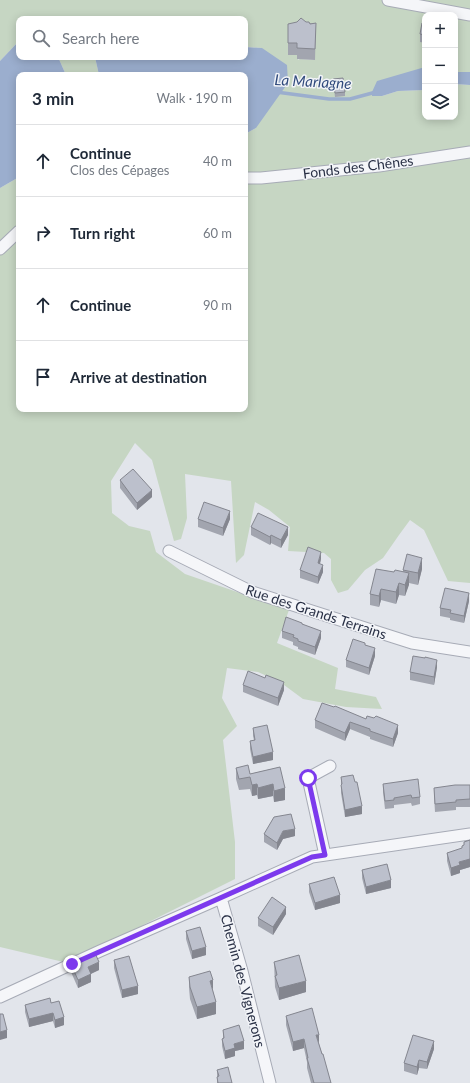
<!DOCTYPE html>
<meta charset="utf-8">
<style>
body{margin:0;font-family:Lato,sans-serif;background:#f6f6f7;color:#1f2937}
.controls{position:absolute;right:12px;top:12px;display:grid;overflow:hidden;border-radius:8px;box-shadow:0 2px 10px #0003}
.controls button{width:36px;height:36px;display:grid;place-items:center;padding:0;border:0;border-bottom:1px solid #e0e1e3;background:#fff;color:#1f2937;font:20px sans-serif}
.stop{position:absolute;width:12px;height:12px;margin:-9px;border:3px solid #7c3aed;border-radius:50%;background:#fff}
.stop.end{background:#7c3aed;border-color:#fff;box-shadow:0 1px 4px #0008}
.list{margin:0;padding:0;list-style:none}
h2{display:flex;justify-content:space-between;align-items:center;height:52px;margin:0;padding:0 16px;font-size:17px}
h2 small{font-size:13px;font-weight:400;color:#747a83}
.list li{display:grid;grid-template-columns:26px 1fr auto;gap:12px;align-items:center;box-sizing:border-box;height:72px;padding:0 16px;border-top:1px solid #e0e1e3}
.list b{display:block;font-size:15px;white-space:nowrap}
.list p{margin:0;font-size:13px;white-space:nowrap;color:#747a83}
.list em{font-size:13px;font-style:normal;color:#747a83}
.icon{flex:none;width:22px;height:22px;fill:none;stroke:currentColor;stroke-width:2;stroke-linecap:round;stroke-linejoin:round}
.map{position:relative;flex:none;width:470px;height:1083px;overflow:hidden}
.search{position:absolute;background:#fff;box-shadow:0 2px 10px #0003;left:16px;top:16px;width:232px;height:44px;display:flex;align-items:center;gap:10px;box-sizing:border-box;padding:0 14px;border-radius:8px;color:#747a83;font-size:15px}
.panel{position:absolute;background:#fff;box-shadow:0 2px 10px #0003;left:16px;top:72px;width:232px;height:340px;border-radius:8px}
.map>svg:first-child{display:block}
</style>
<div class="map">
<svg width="470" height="1083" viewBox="0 0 470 1083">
<rect width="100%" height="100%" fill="#e2e5eb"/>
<path fill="#c6d6c3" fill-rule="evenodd" d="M 0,0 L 470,0 L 470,72 L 455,72 L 455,15 L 425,15 L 425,31 L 421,42 L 425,43 L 425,67 L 419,70 L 372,96 L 382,96 L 398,91 L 425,90 L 425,117 L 455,117 L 455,84 L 470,85 L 470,583 L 448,581 L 424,530 L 410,520 L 399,535 L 383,558 L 365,570 L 348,590 L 338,593 L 331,580 L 331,559 L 324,553 L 288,551 L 290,527 L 269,510 L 255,502 L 244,555 L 236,563 L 231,481 L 185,474 L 187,518 L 181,539 L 174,541 L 152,460 L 135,443 L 111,481 L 112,513 L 129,526 L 150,531 L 156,552 L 185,574 L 289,610 L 277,643 L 338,668 L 335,689 L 376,697 L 382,709 L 346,707 L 303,699 L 280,682 L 258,672 L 227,668 L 222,698 L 237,726 L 223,740 L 235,842 L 235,879 L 145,924 L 72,964 L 0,947 L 0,188 L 19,177 L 19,409 L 245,409 L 245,134 L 256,128 L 262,48 L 245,47 L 245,19 L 19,19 L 19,41 L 0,61 ZM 315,35 L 315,60 L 300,59 L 298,60 L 297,55 L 288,54 Z
M 58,57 L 95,57 L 99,75 L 66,75 Z"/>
<path fill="#9baece" d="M 19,41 L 19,57 L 58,57 L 66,75 L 19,75 L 19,177 L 0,188 L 0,61 Z
M 245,47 L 262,48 L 287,65 L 288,83 L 256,128 L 245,134 L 245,75 L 99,75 L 95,57 L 245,57 Z
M 425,67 L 425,90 L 398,91 L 382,96 L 372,96 L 372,92 L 377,81 Z
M 455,72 L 470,72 L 470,85 L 455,84 Z"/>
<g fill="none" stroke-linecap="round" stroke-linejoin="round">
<path stroke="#9baece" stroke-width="3.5" d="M 276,92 L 329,99 L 350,99 L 376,92"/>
<g stroke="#a7abb6" stroke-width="13">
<path id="street" d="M 388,0 L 470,15
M 245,178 L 261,178 L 379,166 L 470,152
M 0,249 L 19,231
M 169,551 L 252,592 L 412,643 L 470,652
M 325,855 L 308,778 L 330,766
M 0,997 L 100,951 L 221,898
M 270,1083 L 242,971 L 221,898 L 312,857 L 470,834"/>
</g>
<use href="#street" stroke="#f5f6f9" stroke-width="11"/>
</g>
<path fill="#a2a5af" d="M 316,23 L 315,60 L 297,59 L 297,55 L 288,55 L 288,24 Z
M 425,23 L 425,43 L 420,42 L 420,34 Z
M 333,79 L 345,92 L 345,96 L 335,97 Z
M 120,480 L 152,497 L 137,510 L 120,488 Z
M 198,519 L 230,519 L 223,536 L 198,527 Z
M 251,527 L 288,535 L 281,548 L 271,543 L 270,545 L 251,535 Z
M 321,559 L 320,564 L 323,572 L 318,584 L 300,578 L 300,570 Z
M 422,569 L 418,585 L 409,583 L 405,596 L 399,595 L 396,604 L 381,600 L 379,607 L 370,605 L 370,594 L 394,572 L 403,572 L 403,570 Z
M 469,601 L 464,623 L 450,620 L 450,618 L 440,616 L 440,608 Z
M 302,624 L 321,638 L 315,655 L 298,649 L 298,647 L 293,645 L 293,642 L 282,638 L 282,631 Z
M 365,645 L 375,656 L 369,675 L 346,667 L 346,660 Z
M 437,667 L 434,685 L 410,680 L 410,672 Z
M 243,685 L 284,690 L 278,706 L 243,692 Z
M 322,703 L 398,733 L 393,747 L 370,739 L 370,737 L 350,729 L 345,741 L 315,728 L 315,720 Z
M 253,728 L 273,760 L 253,764 L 250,749 L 250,741 L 254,740 L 253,736 Z
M 280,767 L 285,800 L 274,802 L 273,796 L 258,799 L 257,795 L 252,796 L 250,789 L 239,790 L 236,779 L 236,768 L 250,774 Z
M 341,777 L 355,782 L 362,814 L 345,817 L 341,793 Z
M 383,784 L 420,797 L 420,804 L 412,806 L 411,803 L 394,805 L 394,808 L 385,809 L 383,792 Z
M 470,785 L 470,807 L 456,807 L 456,810 L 435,812 L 434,795 L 434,788 Z
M 264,834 L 295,836 L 283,839 L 277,850 L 264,842 Z
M 470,840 L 470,867 L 460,870 L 460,873 L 451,876 L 447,861 L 447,853 L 462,849 L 462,846 L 464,845 L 464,842 Z
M 362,870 L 391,888 L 366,894 L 362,878 Z
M 309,884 L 340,903 L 315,910 L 309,892 Z
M 286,914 L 273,935 L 258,926 L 258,918 Z
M 186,931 L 206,955 L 192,959 L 186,939 Z
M 114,960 L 138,994 L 122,998 L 114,968 Z
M 274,962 L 306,992 L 279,1000 L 275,987 Z
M 71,964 L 99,970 L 91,974 L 91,982 L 78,988 L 71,972 Z
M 189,977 L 213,991 L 216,1014 L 197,1019 L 190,999 L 189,988 Z
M 51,1003 L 64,1025 L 55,1028 L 53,1021 L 29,1027 L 25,1012 L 25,1005 Z
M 286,1016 L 319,1044 L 331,1083 L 311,1083 L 307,1068 L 307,1062 L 304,1048 L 293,1051 L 286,1025 Z
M 223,1030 L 244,1049 L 235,1051 L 235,1056 L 225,1059 L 222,1046 L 222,1039 L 223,1038 Z
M 434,1049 L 427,1069 L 419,1068 L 417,1075 L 404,1071 L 404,1063 Z
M 217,1070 L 232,1083 L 217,1083 Z"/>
<path fill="#84868f" d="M 152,490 L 152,497 L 137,510 L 137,503 Z
M 230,511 L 230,519 L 223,536 L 223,528 Z
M 288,527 L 288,535 L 281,548 L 281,540 Z
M 271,535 L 271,543 L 270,545 L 270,537 Z
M 321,552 L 321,559 L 318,571 L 318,563 Z
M 422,558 L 422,569 L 418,585 L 418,573 Z
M 323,565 L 323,572 L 318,584 L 318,577 Z
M 409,573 L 409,585 L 405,596 L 405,585 Z
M 399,583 L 399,595 L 396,604 L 396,592 Z
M 381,589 L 381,600 L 379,607 L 379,596 Z
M 469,593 L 469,601 L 464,623 L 464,616 Z
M 321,631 L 321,638 L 315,655 L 315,647 Z
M 375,648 L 375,656 L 369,675 L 369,668 Z
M 437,660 L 437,667 L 434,685 L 434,677 Z
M 284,682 L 284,690 L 278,706 L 278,698 Z
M 350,722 L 350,729 L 345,741 L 345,733 Z
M 398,725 L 398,733 L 393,747 L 393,739 Z
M 273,752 L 273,760 L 253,764 L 253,757 Z
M 257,784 L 257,795 L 252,796 L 252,785 Z
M 273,784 L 273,796 L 258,799 L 258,788 Z
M 285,788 L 285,800 L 274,802 L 274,791 Z
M 362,806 L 362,814 L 345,817 L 345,810 Z
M 295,829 L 295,836 L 283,839 L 277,850 L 277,843 L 283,831 Z
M 470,859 L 470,867 L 460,870 L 460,873 L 451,876 L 451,868 L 459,862 Z
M 391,880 L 391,888 L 366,894 L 366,887 Z
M 340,895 L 340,903 L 315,910 L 315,903 Z
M 286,907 L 286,914 L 273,935 L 273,927 Z
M 206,947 L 206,955 L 192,959 L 192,951 Z
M 99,962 L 99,970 L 88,975 L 88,967 Z
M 91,974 L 91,982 L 78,988 L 78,980 Z
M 213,980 L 213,991 L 210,981 Z
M 306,981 L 306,992 L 279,1000 L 279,988 Z
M 138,986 L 138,994 L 122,998 L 122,990 Z
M 216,1002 L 216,1014 L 197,1019 L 197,1007 Z
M 53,1013 L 53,1021 L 29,1027 L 29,1019 Z
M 64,1017 L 64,1025 L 55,1028 L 55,1020 Z
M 7,1030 L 7,1038 L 0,1040 L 0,1032 Z
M 316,1035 L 319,1035 L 319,1044 Z
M 304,1039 L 304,1048 L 293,1051 L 293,1042 Z
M 244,1041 L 244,1049 L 235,1051 L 235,1056 L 225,1059 L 225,1051 L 234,1044 Z
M 434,1041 L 434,1049 L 427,1069 L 427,1062 Z
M 419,1060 L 419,1068 L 417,1075 L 417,1067 Z"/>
<path fill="#bcc0cc" stroke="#84868f" d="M 301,18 L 306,22 L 309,22 L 310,24 L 316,23 L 315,49 L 297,48 L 297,43 L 288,43 L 288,24 L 297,22 Z
M 422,23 L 425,23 L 425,35 L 420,34 Z
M 343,78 L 345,92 L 335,93 L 333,79 Z
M 133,469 L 152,490 L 137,503 L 120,480 Z
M 204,502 L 230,511 L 223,528 L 198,519 Z
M 258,513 L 288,527 L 281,540 L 271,535 L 270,537 L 251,527 Z
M 308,547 L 321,552 L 318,563 L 323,565 L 318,577 L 300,570 Z
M 407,554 L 422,558 L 418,573 L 403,570 Z
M 376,569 L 394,572 L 395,570 L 409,573 L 405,585 L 399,583 L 396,592 L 381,589 L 379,596 L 370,594 Z
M 445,588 L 469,593 L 464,616 L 450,613 L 451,610 L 440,608 Z
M 286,617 L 302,623 L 302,624 L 321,631 L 315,647 L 298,641 L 298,639 L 293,637 L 294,635 L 282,631 Z
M 353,639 L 365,643 L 365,645 L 375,648 L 369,668 L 346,660 Z
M 413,656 L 425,658 L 425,657 L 437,660 L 434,677 L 410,672 Z
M 248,671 L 265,678 L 266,675 L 284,682 L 278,698 L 243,685 Z
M 322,703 L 334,707 L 335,706 L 366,719 L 367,716 L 374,718 L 376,716 L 398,725 L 393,739 L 370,731 L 370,729 L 350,722 L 345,733 L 315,720 Z
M 267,725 L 273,752 L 253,757 L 250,741 L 255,740 L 253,728 Z
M 248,765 L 250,774 L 280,767 L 285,788 L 274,791 L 273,784 L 258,788 L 257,784 L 252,785 L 250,777 L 239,779 L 236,768 Z
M 353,775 L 355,782 L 357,782 L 362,806 L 345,810 L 341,785 L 342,784 L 341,777 Z
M 418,779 L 420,797 L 412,798 L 411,795 L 394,798 L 394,800 L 385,801 L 383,784 Z
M 455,785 L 470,785 L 470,799 L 456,800 L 456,802 L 435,804 L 434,788 Z
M 291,814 L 295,829 L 283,831 L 277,843 L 264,834 L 274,817 Z
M 470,840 L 470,859 L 459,862 L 460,865 L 451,868 L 447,853 L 462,848 L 462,846 L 464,845 L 464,842 Z
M 387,864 L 391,880 L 366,887 L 362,870 Z
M 334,877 L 340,895 L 315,903 L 309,884 Z
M 272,897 L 286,907 L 273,927 L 258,918 Z
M 200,927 L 206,947 L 192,951 L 186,931 Z
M 95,953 L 99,962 L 88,967 L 91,974 L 78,980 L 71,964 Z
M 299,955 L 306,981 L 279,988 L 275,976 L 277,975 L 274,962 Z
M 129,956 L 138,986 L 122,990 L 114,960 Z
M 210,971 L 213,980 L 210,981 L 216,1002 L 197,1007 L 190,987 L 189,977 Z
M 50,998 L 51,1003 L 59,1001 L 64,1017 L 55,1020 L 53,1013 L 29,1019 L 25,1005 Z
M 312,1008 L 319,1035 L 316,1035 L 322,1054 L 323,1054 L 331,1083 L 314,1083 L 307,1058 L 308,1058 L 304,1039 L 293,1042 L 286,1016 Z
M 0,1014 L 3,1014 L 7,1030 L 0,1032 Z
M 239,1025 L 244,1041 L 234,1044 L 235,1048 L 225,1051 L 222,1039 L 224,1038 L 223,1030 Z
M 413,1035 L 434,1041 L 427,1062 L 419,1060 L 417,1067 L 404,1063 Z
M 228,1067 L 232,1083 L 218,1083 L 217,1077 L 219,1076 L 217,1070 Z"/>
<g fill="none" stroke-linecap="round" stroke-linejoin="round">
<path stroke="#7c3aed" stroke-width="5" d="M 72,964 L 312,857 L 325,855 L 308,778"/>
</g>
<g text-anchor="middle" stroke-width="3" stroke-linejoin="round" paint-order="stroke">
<g font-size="14" fill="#293045" stroke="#f2f4f8">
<text transform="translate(358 167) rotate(-7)" y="5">Fonds des Chênes</text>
<text transform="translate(316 612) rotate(18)" y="5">Rue des Grands Terrains</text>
<text transform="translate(243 981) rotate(75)" y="5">Chemin des Vignerons</text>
</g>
<g font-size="15" font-style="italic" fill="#304a7c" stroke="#f2f4f8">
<text transform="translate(313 82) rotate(3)" y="5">La Marlagne</text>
</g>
</g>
</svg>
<div class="controls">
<button>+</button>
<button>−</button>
<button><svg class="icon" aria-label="layers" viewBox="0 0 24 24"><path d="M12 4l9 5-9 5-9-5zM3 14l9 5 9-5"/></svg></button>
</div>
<div class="stop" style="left:308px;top:778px"></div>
<div class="stop end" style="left:72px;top:964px"></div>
<div class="search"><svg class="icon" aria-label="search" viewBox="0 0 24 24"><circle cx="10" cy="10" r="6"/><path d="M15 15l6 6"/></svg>Search here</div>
<section class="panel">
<h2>3 min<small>Walk · 190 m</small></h2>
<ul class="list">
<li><svg class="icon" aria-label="ahead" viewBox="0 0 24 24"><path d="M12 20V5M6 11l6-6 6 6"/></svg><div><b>Continue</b><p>Clos des Cépages</p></div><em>40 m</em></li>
<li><svg class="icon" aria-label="right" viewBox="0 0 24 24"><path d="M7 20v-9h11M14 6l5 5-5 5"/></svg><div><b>Turn right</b></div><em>60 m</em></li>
<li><svg class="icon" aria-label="ahead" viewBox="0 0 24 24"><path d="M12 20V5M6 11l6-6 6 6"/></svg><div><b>Continue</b></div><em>90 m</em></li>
<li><svg class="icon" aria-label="arrive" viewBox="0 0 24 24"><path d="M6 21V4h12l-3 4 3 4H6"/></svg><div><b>Arrive at destination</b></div></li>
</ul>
</section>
</div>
